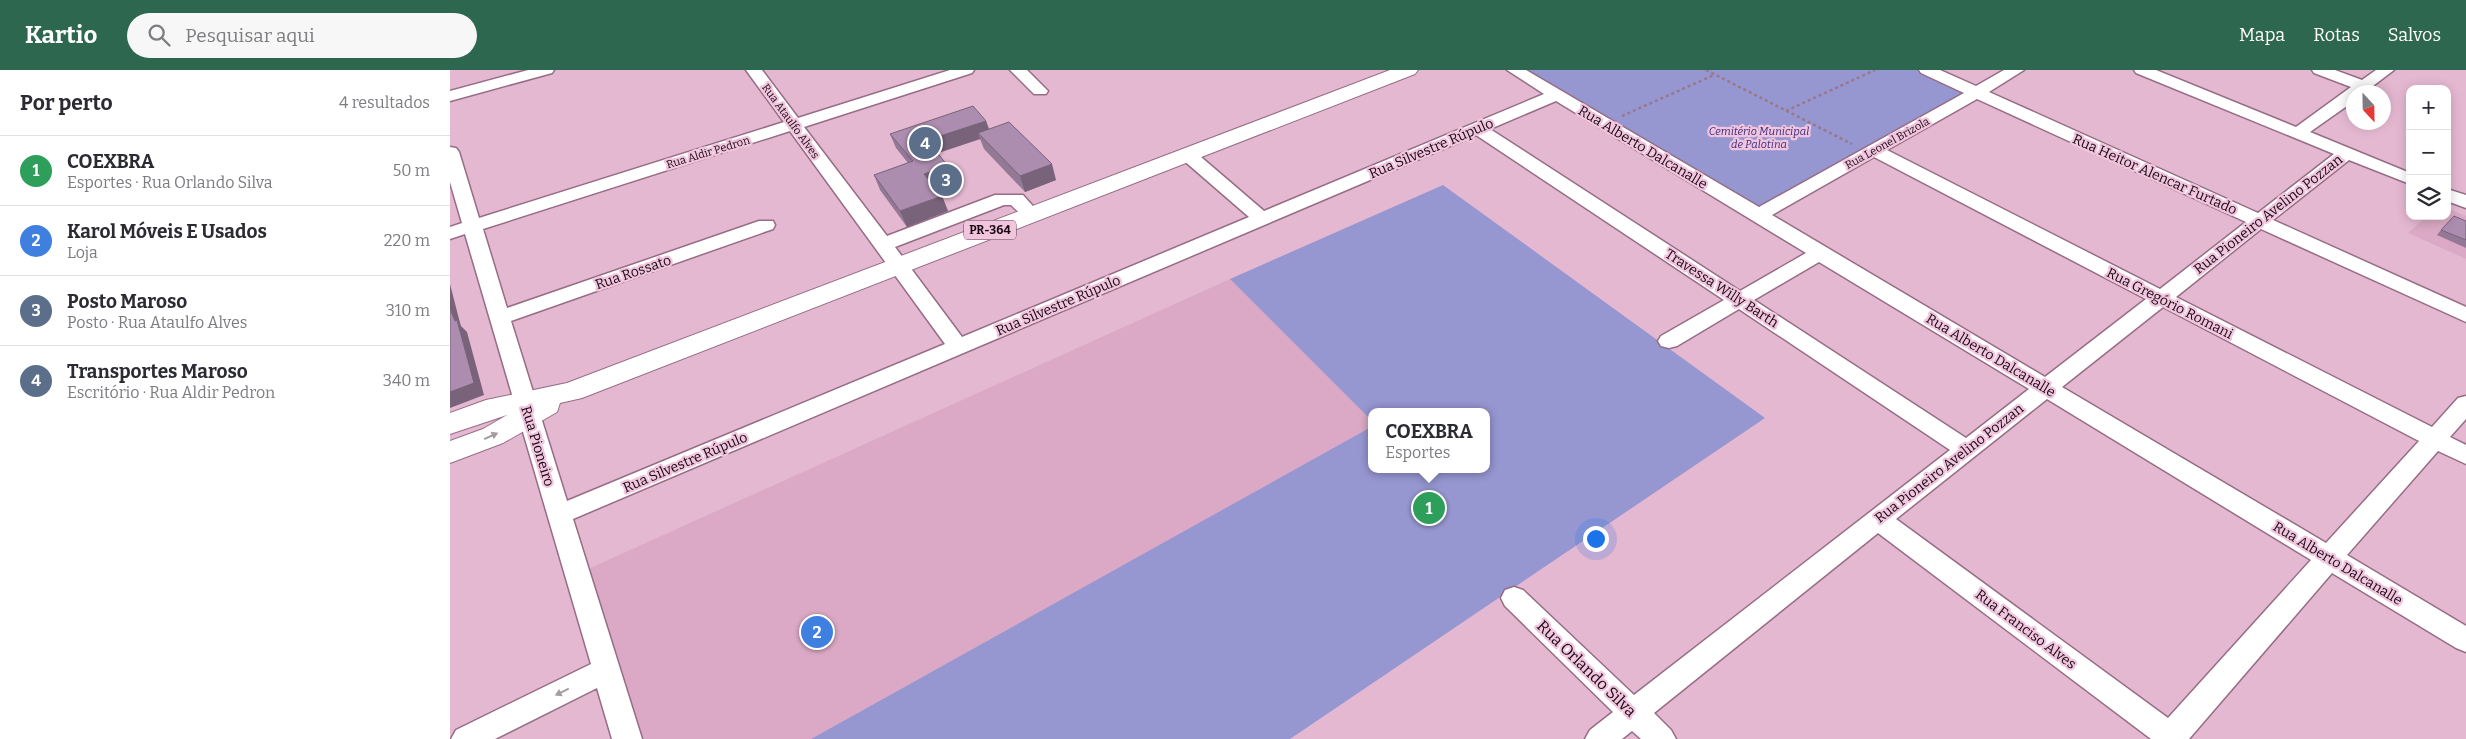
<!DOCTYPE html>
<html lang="pt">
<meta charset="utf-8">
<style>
body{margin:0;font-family:Bitter,serif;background:#f7f7f7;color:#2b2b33}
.controls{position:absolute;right:15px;top:15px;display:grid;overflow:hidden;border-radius:10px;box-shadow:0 2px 12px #0003}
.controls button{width:45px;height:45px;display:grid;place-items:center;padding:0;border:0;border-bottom:1px solid #e1e1e2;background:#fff;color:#2b2b33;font:25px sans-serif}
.compass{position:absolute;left:1896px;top:15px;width:45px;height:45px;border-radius:50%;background:#fff;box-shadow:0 2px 12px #0003;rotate:158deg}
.you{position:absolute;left:1145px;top:468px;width:18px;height:18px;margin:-12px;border:4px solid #fff;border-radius:50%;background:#1a73e8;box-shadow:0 0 0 8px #1a73e833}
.badge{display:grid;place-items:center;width:32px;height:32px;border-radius:50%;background:#2e674f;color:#fff;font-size:16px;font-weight:700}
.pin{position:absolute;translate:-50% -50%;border:2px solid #fff;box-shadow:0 1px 5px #0006}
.popup{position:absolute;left:918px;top:338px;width:122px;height:65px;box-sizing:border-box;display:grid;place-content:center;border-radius:10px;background:#fff;filter:drop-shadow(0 1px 4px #0005);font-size:16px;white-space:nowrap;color:#7c7c81}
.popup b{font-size:19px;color:#2b2b33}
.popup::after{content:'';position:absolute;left:50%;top:100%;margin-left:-10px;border:10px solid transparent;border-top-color:#fff}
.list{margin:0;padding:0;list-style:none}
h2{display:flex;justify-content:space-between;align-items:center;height:65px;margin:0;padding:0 20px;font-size:21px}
h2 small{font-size:16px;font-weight:400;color:#7c7c81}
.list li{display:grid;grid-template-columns:32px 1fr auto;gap:15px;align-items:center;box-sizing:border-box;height:70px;padding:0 20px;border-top:1px solid #e1e1e2}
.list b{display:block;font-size:19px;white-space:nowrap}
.list p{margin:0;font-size:16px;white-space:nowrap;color:#7c7c81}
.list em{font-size:16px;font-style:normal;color:#7c7c81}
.icon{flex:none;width:28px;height:28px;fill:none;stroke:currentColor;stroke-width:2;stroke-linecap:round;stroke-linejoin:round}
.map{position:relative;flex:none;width:2016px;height:669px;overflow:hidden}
header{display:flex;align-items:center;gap:30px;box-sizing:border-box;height:70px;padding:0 25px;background:#2e674f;color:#fff}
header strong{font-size:24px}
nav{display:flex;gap:28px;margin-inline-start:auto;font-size:18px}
.search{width:350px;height:45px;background:#f7f7f7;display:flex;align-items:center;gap:12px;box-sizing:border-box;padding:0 18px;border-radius:28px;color:#7c7c81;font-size:19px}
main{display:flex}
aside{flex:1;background:#fff}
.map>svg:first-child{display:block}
</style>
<header>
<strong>Kartio</strong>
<div class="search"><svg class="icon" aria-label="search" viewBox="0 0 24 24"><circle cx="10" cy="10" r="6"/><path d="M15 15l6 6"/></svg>Pesquisar aqui</div>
<nav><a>Mapa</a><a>Rotas</a><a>Salvos</a></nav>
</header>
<main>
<aside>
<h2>Por perto<small>4 resultados</small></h2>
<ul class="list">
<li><span class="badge" style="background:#2e9e5b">1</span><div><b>COEXBRA</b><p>Esportes · Rua Orlando Silva</p></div><em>50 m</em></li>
<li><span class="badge" style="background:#3f7fe0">2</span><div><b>Karol Móveis E Usados</b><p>Loja</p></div><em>220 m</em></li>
<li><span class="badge" style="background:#5c6f8a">3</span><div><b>Posto Maroso</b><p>Posto · Rua Ataulfo Alves</p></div><em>310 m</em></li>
<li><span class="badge" style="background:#5c6f8a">4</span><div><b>Transportes Maroso</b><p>Escritório · Rua Aldir Pedron</p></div><em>340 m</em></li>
</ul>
</aside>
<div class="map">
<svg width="2016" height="669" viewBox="0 0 2016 669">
<rect width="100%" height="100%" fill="#e5b8d1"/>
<path fill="#dba9c5" d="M 1997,138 L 2016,146 L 2016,189 L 1958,163 L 1977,146 L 1997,146 Z
M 780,209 L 921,350 L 921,357 L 361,669 L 177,669 L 127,504 Z"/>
<path fill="#9696d1" d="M 1065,0 L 1477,0 L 1527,23 L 1307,146 Z
M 993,115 L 1315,348 L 840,669 L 361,669 L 921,357 L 922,399 L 1036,399 L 1036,342 L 922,342 L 921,350 L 780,209 Z"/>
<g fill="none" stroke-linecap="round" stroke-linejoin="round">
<g stroke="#966d85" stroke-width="3">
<path id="minor" d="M 78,0 L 104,0 L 102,3 L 0,31 L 0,21 Z
M 296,0 L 312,0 L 348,48 L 500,0 L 524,0 L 522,3 L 354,57 L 437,166 L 545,125 L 573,125 L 590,144 L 588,148 C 575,151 570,143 561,135 L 554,135 L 445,177 L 512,267 L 799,147 L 732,89 L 729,85 L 732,81 L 744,81 L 814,141 L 1094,24 L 1057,0 L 1076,0 L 1309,137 L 1514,23 L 1471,3 L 1469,0 L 1490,0 L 1526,16 L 1554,0 L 1574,0 L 1539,22 L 1808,143 L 1884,84 L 1686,3 L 1684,0 L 1706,0 L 1846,57 L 1901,17 L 1864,3 L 1862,0 L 1885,0 L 1912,10 L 1926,0 L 1944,0 L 1915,22 L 1904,22 L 1904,31 L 1860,62 L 1960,103 L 1960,114 L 1899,90 L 1823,150 L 2016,237 L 2016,252 L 1811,159 L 1726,227 L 1982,357 L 2008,328 L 2016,326 L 2016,349 L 2000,367 L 2016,375 L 2016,394 L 1988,381 L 1897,485 L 2016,556 L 2016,582 L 2006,578 L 1882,503 L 1739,669 L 1701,669 L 1428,463 L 1204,643 L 1221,660 L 1226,669 L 1191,669 L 1182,661 L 1172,669 L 1135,669 L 1140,660 L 1163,642 L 1055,536 L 1051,528 L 1055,520 L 1064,517 L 1073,520 L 1184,625 L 1500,380 L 1289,239 L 1227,276 L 1219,278 L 1211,276 L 1208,271 L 1211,266 L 1274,230 L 1026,65 L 123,449 L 192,669 L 162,669 L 147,618 L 45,669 L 1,669 L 6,660 L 141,594 L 15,164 L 0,169 L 0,157 L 12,153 L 0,112 L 0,77 L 6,78 L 9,82 L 29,148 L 334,52 ZM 1527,29 L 1796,152 L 1710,219 L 1437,80 ZM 1106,31 L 1356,183 L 1290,221 L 1040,59 ZM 340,61 L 495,274 L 117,431 L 61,251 L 323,159 L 325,155 L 323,151 L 309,151 L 57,238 L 33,159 ZM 1424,87 L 1696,229 L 1595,307 L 1322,145 ZM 1369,192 L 1579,319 L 1516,368 L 1304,230 ZM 1713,237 L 1969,371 L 1876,473 L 1612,317 ZM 1597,329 L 1861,490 L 1718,648 L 1446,449 Z
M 560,0 L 577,0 L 598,21 L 596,24 L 584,24 Z
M 1997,119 L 2016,125 L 2016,138 L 1997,131 Z"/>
</g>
<g stroke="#966d85" stroke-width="2">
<path id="major" d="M 940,0 L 968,0 L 965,4 L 132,328 L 110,333 L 107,342 L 53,373 L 0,393 L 0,371 L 33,359 L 57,345 L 0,364 L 0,343 L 36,330 L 117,313 Z"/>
</g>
<path stroke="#99788b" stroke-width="2.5" stroke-dasharray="3 3" stroke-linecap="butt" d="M 1256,0 L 1402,74
M 1336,41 L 1425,0
M 1172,46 L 1264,5"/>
<use href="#minor" fill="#fff" fill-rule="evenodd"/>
<use href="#major" fill="#fff" fill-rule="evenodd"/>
</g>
<path fill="#947996" d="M 536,51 L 539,59 L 606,110 L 575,122 L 534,79 L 530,69 L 488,83 L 498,96 L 504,111 L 485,117 L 492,126 L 498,141 L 457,157 L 430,120 L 424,105 L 458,93 L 446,78 L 440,64 Z
M 2016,151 L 2016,178 L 1987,165 L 1991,160 Z"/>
<path fill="#78637a" d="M 536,51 L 541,65 L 528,63 L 530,69 L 488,83 L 479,73 L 481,69 Z
M 602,94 L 606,110 L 575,122 L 570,106 Z
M 498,96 L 504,111 L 480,119 L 474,104 Z
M 492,126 L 498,141 L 457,157 L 450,141 Z
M 0,214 L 9,249 L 11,256 L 17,262 L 34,325 L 0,338 L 0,322 L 5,251 L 0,239 Z"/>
<path fill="#ac8daf" stroke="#78637a" d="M 523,36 L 536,51 L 481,69 L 483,72 L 479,73 L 498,96 L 474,104 L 492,126 L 450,141 L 424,105 L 463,91 L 440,64 Z
M 559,52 L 602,94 L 570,106 L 528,63 Z
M 2004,146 L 2016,151 L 2016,170 L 1991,160 Z
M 0,239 L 5,251 L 7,250 L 24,313 L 0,322 Z"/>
<defs><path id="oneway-solid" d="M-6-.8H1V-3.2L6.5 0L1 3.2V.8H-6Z" transform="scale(1.25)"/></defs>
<g fill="#a39da1">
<use href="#oneway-solid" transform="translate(41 366) rotate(-24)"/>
<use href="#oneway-solid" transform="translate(112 622) rotate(154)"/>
</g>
<g text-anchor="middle" stroke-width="4.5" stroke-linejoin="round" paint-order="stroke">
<g font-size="11" fill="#180a13" stroke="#f2c5de">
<text transform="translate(341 51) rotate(54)" y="4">Rua Ataulfo Alves</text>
<text transform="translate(1437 73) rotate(-29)" y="4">Rua Leonel Brizola</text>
<text transform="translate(258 82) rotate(-17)" y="4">Rua Aldir Pedron</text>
</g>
<g font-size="11" font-style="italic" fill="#382d7e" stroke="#f2c5de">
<text x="1309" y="65">Cemitério Municipal<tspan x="1309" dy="13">de Palotina</tspan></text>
</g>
<rect fill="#f2c5de" stroke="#594250" stroke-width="1" x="514" y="150.5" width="52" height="19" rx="4"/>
<g font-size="12" font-weight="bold" fill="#180a13">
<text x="540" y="164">PR-364</text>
</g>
<g font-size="14" fill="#180a13" stroke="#f2c5de">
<text transform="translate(1193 77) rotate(31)" y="5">Rua Alberto Dalcanalle</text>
<text transform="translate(981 78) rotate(-23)" y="5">Rua Silvestre Rúpulo</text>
<text transform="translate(1705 104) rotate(24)" y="5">Rua Heitor Alencar Furtado</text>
<text transform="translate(1818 144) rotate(-38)" y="5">Rua Pioneiro Avelino Pozzan</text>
<text transform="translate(183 202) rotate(-19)" y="5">Rua Rossato</text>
<text transform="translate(1272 218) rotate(33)" y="5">Travessa Willy Barth</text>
<text transform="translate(1720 233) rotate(27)" y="5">Rua Gregório Romani</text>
<text transform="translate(608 235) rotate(-23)" y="5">Rua Silvestre Rúpulo</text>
<text transform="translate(1541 285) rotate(31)" y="5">Rua Alberto Dalcanalle</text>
<text transform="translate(88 376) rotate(73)" y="5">Rua Pioneiro</text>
<text transform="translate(235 392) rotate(-23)" y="5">Rua Silvestre Rúpulo</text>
<text transform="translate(1499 393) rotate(-38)" y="5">Rua Pioneiro Avelino Pozzan</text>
<text transform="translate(1888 493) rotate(31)" y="5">Rua Alberto Dalcanalle</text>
<text transform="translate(1576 559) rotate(37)" y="5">Rua Franciso Alves</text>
</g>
<g font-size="16" fill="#180a13" stroke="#f2c5de">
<text transform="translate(1137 598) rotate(44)" y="6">Rua Orlando Silva</text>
</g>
</g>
</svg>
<div class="controls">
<button>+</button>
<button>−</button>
<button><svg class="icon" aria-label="layers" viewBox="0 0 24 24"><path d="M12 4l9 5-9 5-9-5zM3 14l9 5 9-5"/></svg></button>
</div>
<svg class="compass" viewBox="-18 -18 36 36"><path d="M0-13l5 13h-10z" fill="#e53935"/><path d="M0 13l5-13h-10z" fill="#7c7c81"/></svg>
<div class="you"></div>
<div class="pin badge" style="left:979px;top:438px;background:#2e9e5b">1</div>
<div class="popup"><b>COEXBRA</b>Esportes</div>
<div class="pin badge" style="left:367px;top:562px;background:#3f7fe0">2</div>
<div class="pin badge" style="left:496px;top:110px;background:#5c6f8a">3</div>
<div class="pin badge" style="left:475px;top:73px;background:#5c6f8a">4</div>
</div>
</main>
